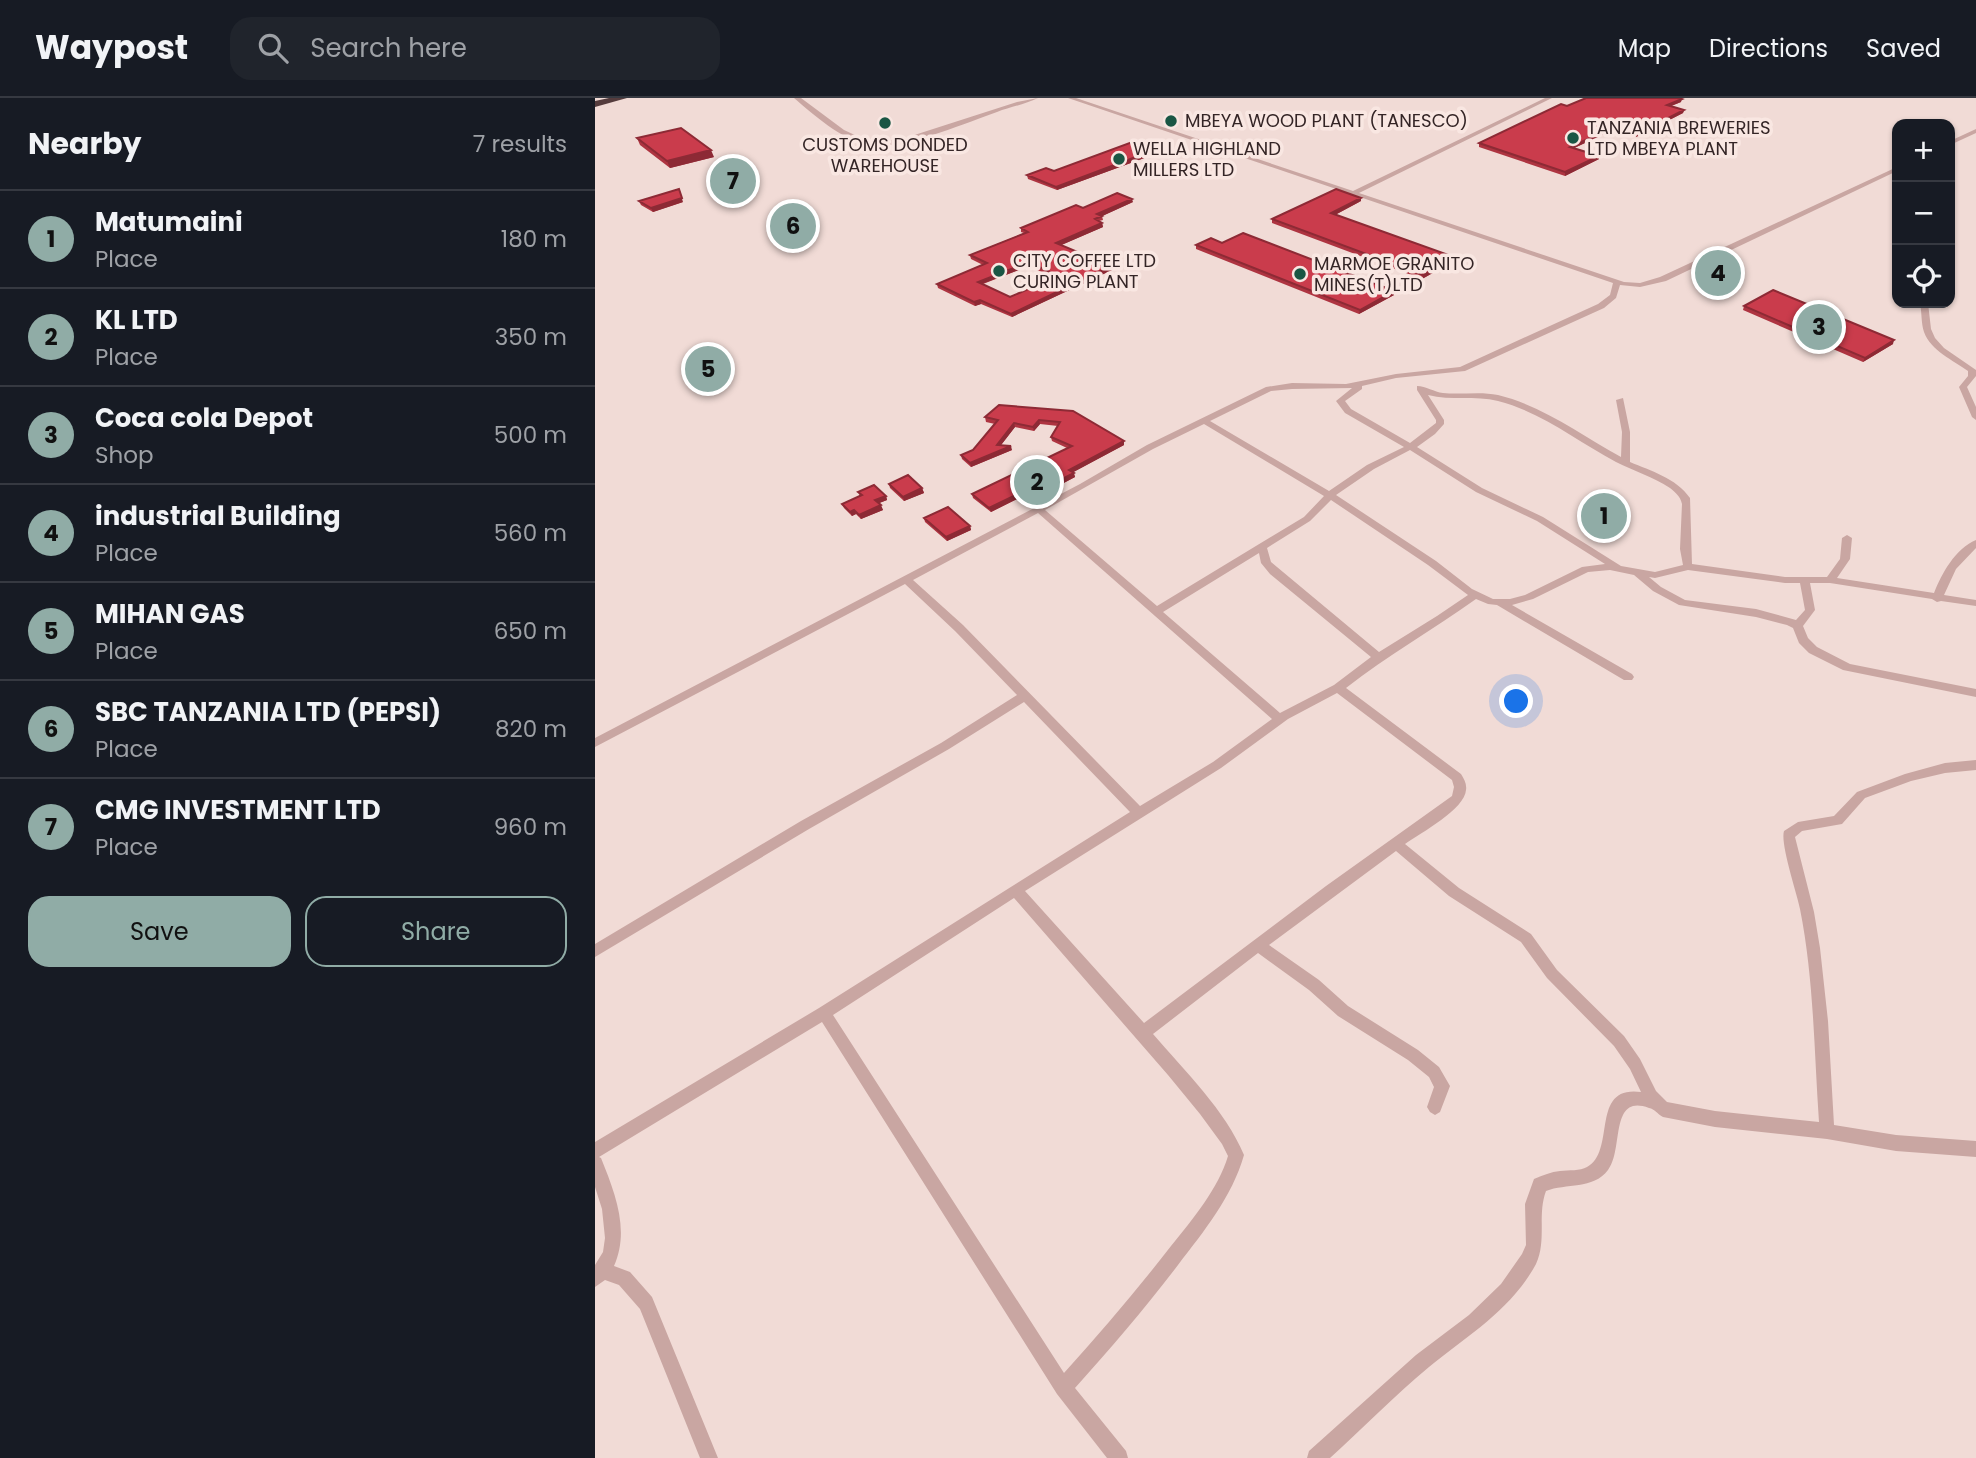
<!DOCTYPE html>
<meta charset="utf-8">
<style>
body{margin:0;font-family:Poppins,sans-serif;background:#20242c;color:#f1f3f6}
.controls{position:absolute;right:21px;top:21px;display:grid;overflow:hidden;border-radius:14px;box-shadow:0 2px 5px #0004}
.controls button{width:63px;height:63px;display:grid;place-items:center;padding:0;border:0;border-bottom:2px solid #363941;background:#171b24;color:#f1f3f6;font:35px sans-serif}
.you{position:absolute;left:922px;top:604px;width:24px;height:24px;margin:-18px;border:5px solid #fff;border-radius:50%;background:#1a73e8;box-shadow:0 0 0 10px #1a73e833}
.badge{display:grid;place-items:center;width:46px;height:46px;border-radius:50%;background:#90aca6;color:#111;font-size:23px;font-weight:700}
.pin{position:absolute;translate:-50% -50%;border:4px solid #fff;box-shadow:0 2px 7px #0006}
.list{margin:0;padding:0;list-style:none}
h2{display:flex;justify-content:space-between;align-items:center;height:91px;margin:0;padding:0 28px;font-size:30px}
h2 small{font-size:23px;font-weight:400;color:#9ea1a6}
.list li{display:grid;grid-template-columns:46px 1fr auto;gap:21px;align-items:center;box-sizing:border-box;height:98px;padding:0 28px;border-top:2px solid #363941}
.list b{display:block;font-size:26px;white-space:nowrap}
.list p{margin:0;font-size:23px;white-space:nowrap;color:#9ea1a6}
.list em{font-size:23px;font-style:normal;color:#9ea1a6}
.actions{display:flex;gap:14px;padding:21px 28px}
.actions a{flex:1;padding:16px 0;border:2px solid #90aca6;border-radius:21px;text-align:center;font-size:24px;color:#90aca6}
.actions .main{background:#90aca6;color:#111}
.icon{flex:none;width:38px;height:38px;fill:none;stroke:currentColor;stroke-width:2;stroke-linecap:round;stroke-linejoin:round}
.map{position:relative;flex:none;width:1381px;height:1360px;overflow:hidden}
header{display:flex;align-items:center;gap:42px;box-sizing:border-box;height:98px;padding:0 35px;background:#171b24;border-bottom:2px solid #363941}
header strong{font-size:33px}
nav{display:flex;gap:38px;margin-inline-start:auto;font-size:24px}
.search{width:490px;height:63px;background:#20242c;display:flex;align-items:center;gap:18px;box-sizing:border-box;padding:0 24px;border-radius:21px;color:#9ea1a6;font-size:26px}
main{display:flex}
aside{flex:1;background:#171b24}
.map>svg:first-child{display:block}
</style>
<header>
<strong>Waypost</strong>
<div class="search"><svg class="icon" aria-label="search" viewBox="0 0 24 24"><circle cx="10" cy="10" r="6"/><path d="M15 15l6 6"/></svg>Search here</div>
<nav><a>Map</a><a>Directions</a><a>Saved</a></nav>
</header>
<main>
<aside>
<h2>Nearby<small>7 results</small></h2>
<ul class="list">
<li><span class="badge">1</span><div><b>Matumaini</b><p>Place</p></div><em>180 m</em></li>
<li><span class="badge">2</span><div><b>KL LTD</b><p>Place</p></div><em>350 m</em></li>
<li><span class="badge">3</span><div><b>Coca cola Depot</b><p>Shop</p></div><em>500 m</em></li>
<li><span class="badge">4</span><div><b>industrial Building</b><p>Place</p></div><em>560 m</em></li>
<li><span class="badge">5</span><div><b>MIHAN GAS</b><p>Place</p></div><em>650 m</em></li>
<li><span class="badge">6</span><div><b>SBC TANZANIA LTD (PEPSI)</b><p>Place</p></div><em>820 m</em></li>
<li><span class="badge">7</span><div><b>CMG INVESTMENT LTD</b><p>Place</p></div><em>960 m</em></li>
</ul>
<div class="actions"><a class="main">Save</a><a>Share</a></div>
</aside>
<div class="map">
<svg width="1381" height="1360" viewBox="0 0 1381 1360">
<rect width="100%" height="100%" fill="#f1dbd6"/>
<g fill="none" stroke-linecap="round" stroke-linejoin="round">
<path fill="#c9a6a2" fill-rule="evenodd" d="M 199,0 L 206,0 L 249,32 L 275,44 L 307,41 L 422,4 L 443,0 C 431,6 415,9 402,14 C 371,25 302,54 272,47 C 246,41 219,17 199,0 Z
M 473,0 L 481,0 L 758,93 L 950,0 L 957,0 L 764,95 L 1029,184 L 1045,185 L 1065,179 L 1302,69 L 1302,73 L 1071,183 L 1045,189 L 1025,187 L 1021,200 L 1009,210 L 870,273 L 801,280 L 767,288 L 767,291 L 750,303 L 756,311 L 815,345 L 841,325 L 841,322 L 822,292 L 822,288 C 831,288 839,294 848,295 C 866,297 885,293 903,297 C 948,308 986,337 1026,359 L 1027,334 L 1021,302 L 1028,300 L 1035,334 L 1035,364 C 1056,373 1081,380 1095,400 L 1097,466 L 1190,479 L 1232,479 L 1245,461 L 1247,440 L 1252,437 L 1257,440 L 1255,461 L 1242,480 L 1339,495 C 1347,475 1360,451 1381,442 L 1381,450 L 1361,471 L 1349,497 L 1381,502 L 1381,508 L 1346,503 L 1342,504 L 1337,501 L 1235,485 L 1215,485 L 1220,512 L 1208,528 L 1213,540 L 1222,549 L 1255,566 L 1381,591 L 1381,599 L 1248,572 L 1214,555 L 1204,545 L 1198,530 L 1192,527 L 1161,519 L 1084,507 L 1058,493 L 1039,477 L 1015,472 L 993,474 L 938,501 L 917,507 L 1037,576 L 1039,579 L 1037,582 L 1029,582 L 902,507 L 893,506 L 881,501 C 838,532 793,557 751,590 L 866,676 C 869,681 872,686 871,692 C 870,711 826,735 810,746 L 864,790 L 936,836 L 962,872 L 1029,938 L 1045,961 L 1061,993 L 1072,1004 L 1120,1013 L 1224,1024 C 1219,953 1219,881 1205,811 C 1202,795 1185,746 1189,733 L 1203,724 L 1239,718 L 1262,694 L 1310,676 L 1350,665 L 1381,662 L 1381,672 L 1350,675 L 1316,683 L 1270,700 L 1247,726 L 1207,733 L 1200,739 L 1219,814 L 1225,850 L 1233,923 L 1239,1027 L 1301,1037 L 1381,1043 L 1381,1059 L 1301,1053 L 1232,1041 L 1120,1029 L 1068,1019 C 1062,1016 1060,1011 1054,1010 C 1014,995 1029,1052 1013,1072 C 998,1092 971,1085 951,1093 C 942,1117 952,1142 941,1166 C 917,1211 872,1238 834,1269 C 799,1298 768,1330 735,1360 L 712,1360 L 714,1353 L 821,1257 L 874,1217 L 906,1186 L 927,1156 L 931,1147 L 930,1106 L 939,1081 C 948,1077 956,1074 965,1073 C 974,1072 985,1073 992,1069 C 1022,1053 994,987 1046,994 L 1035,971 L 1019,948 L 952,880 L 926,844 L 854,798 L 801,753 L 674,847 L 724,882 L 753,908 L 823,952 L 844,969 L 855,988 L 845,1014 L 840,1017 L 835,1014 L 832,1009 L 839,989 L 834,979 L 813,962 L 743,918 L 714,892 L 663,855 L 558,936 C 589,972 631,1013 649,1057 C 637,1099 609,1133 583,1167 C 551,1209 516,1250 480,1290 L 531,1353 L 533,1360 L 512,1360 L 462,1296 L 227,924 L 4,1059 L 6,1060 C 20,1095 35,1132 19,1168 L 35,1174 L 57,1199 L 123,1360 L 105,1360 L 45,1211 L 24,1187 L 10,1182 L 0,1189 L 0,1167 L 8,1154 L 10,1140 L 7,1111 L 0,1089 L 0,1044 L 224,910 L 535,714 L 429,604 L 354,651 L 214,731 L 0,859 L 0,846 L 206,723 L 346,645 L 422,597 L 360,533 L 310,486 L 0,649 L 0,640 L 485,386 L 552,347 L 671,289 L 697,285 L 751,286 L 801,276 L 865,269 L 1003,206 L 1015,197 L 1018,185 ZM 757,290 L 741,303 L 750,315 L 809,349 L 772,367 L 734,393 L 615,323 L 676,293 L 697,291 ZM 833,297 C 856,303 880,297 903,303 C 946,314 982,343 1021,364 C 1039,373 1058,379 1075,390 C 1081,395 1085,398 1087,406 L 1085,451 L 1088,467 L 1060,474 L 1026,468 L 948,419 L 887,390 L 822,349 L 840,336 L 849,326 L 849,322 ZM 609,326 L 729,398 L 709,419 L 562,508 L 450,412 L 558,351 ZM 815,352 L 881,394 L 942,423 L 1010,466 L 987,469 L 930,497 L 915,501 L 898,501 L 877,491 L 841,463 L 741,397 L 779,371 ZM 736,402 L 833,467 L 873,497 L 842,518 L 784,554 L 676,464 L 672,450 L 715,423 ZM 443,415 L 677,621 L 618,664 L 545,708 L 368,527 L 318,482 ZM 664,455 L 666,465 L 675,476 L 776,559 L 739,587 L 685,615 L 568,514 ZM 1093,472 L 1190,485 L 1205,485 L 1210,512 L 1201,522 L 1161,511 L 1090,502 L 1066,489 L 1054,479 L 1060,480 ZM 742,595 L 857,682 L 859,689 L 857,698 L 731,788 L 549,925 L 430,793 L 626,670 L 693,621 ZM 419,800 L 573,977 L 605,1016 L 627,1046 L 633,1058 C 623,1091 598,1121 576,1148 C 542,1192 506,1234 469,1275 L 238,917 Z
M 1381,31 L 1381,35 L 1355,47 L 1355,43 Z
M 1325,205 L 1333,205 L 1336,231 L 1340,240 L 1349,250 L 1381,272 L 1381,278 L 1372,289 L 1381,309 L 1381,322 L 1377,319 L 1364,289 L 1373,278 L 1373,273 C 1358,262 1336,253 1329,234 C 1326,225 1327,215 1325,205 Z"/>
<path fill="#553c3d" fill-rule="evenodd" d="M 14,0 L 32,0 L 0,9 L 0,3 Z"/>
</g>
<path fill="#ae3441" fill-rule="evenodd" d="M 1086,4 L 1076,8 L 1089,12 L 1088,15 L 1041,39 L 1018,32 L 979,50 L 1004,58 L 1004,61 L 970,78 L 884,49 L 884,45 L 972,8 Z
M 42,40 L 119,59 L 75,70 L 45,47 Z
M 563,55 L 462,92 L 433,81 L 432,77 Z
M 44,103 L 88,104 L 58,114 L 46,107 Z
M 766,103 L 740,117 L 859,159 L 859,163 L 827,181 L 677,125 L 677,121 Z
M 538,104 L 507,118 L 508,122 L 504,123 L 507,125 L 508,129 L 466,147 L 516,168 L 517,172 L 417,219 L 386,206 L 380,208 L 343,190 L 342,186 L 388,167 L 376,161 L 375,157 L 429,135 L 426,134 L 426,130 L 488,110 ZM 434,168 L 459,180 L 415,199 L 388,186 Z
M 627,145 L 799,197 L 764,216 L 601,151 L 601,147 Z
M 1149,208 L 1298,246 L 1268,264 L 1148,212 Z
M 478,313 L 529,347 L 478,374 L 480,379 L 429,406 L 422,401 L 396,414 L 378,400 L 377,396 L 472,350 L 457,343 L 456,339 L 463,328 L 445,326 L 439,333 L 420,329 L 406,347 L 417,352 L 376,369 L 367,361 L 366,357 L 378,352 L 400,326 L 391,324 L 390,319 Z
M 294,386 L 327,390 L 329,395 L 309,403 L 295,390 Z
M 263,394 L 291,398 L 292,402 L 284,405 L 288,412 L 266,421 L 261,416 L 257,418 L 249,410 L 247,406 L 265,398 Z
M 993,409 L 1026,409 L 1025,413 L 1009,423 L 991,413 Z
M 329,420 L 375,428 L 376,432 L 352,443 L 330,424 Z"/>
<path fill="#8d2a35" d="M 1087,1 L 1086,4 L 1071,10 L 1072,7 Z
M 1089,12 L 1088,15 L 1041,39 L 1042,36 Z
M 1019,29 L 1018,32 L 975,52 L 975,49 Z
M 562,51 L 563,55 L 462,92 L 461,89 Z
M 116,52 L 119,59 L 75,70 L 72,63 Z
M 1004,58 L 1004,61 L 970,78 L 970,74 Z
M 84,91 L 88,104 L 58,114 L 56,110 Z
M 766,100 L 766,103 L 736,119 L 736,115 Z
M 537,101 L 538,104 L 503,120 L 502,116 Z
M 507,125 L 508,129 L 462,149 L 461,145 Z
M 859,159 L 859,163 L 827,181 L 828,177 Z
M 434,164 L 434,168 L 384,187 L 383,184 Z
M 516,168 L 517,172 L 417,219 L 416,216 Z
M 799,193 L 799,197 L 764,216 L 765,212 Z
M 385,202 L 386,206 L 380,208 L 379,204 Z
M 1299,242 L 1298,246 L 1268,264 L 1270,260 Z
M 444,322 L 445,326 L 439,333 L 438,329 Z
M 419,325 L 420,329 L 403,351 L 402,347 Z
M 529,343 L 529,347 L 475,376 L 474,372 Z
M 416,348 L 417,352 L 376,369 L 375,365 Z
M 479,375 L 480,379 L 429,406 L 428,401 Z
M 327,390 L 329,395 L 309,403 L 308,399 Z
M 421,397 L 422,401 L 396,414 L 394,410 Z
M 291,398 L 292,402 L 282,406 L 280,402 Z
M 286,407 L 288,412 L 266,421 L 264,417 Z
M 1026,409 L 1025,413 L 1009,423 L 1010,419 Z
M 259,412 L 261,416 L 257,418 L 255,414 Z
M 375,428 L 376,432 L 352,443 L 351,439 Z"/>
<path fill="#ca3c4c" stroke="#8d2a35" stroke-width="2" fill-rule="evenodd" d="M 991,0 L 1084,0 L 1087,1 L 1072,7 L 1089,12 L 1042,36 L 1019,29 L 975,49 L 1004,58 L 970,74 L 884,45 L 966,6 L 972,8 Z
M 86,30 L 116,52 L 72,63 L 42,40 Z
M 540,43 L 562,51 L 461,89 L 432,77 L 451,70 L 459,73 Z
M 84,91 L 87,100 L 56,110 L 44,103 Z
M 741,91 L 766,100 L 736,115 L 859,159 L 828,177 L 677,121 Z
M 522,95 L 537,101 L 502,116 L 507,118 L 500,121 L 507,125 L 461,145 L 516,168 L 416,216 L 385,202 L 379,204 L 342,186 L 392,165 L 375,157 L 433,134 L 426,130 L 481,107 L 488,110 ZM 434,164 L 463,178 L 415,199 L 383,184 Z
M 648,135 L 799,193 L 765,212 L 601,147 L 616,140 L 627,145 Z
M 1178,192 L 1299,242 L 1270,260 L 1149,208 Z
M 404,307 L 478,313 L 529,343 L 474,372 L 479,375 L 428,401 L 421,397 L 394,410 L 377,396 L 477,348 L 456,339 L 465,324 L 444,322 L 438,329 L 419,325 L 402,347 L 416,348 L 375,365 L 366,357 L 378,352 L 403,322 L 390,319 Z
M 313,377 L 327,390 L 308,399 L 294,386 Z
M 279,387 L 291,398 L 280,402 L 286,407 L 264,417 L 259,412 L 255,414 L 247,406 L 267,397 L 263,394 Z
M 1009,399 L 1026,409 L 1010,419 L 993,409 Z
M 353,409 L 375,428 L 351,439 L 329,420 Z"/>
<g fill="#1a5644" stroke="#f9e7e2" stroke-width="2.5">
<circle cx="576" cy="23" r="7"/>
<circle cx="290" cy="25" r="7"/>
<circle cx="978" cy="40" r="7"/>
<circle cx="524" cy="61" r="7"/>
<circle cx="404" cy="173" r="7"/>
<circle cx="705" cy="176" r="7"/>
</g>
<g text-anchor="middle" stroke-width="7" stroke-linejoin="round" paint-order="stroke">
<g font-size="18" fill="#342526" stroke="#f9e7e2" text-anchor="start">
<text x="590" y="29">MBEYA WOOD PLANT (TANESCO)</text>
<text x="992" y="36">TANZANIA BREWERIES<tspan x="992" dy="21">LTD MBEYA PLANT</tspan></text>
<text x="290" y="53" text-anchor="middle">CUSTOMS DONDED<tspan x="290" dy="21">WAREHOUSE</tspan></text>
<text x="538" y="57">WELLA HIGHLAND<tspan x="538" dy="21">MILLERS LTD</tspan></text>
<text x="418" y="169">CITY COFFEE LTD<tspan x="418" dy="21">CURING PLANT</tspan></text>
<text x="719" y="172">MARMOE GRANITO<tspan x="719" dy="21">MINES(T)LTD</tspan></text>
</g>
</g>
</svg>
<div class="controls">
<button>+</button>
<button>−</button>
<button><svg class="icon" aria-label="locate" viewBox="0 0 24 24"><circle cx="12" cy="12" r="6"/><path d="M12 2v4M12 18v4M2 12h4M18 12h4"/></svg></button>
</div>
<div class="you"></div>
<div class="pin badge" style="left:1009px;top:418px">1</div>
<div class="pin badge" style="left:442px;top:384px">2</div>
<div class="pin badge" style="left:1224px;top:229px">3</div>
<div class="pin badge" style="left:1123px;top:175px">4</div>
<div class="pin badge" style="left:113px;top:271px">5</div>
<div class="pin badge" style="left:198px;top:128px">6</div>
<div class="pin badge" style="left:138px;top:83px">7</div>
</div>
</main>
